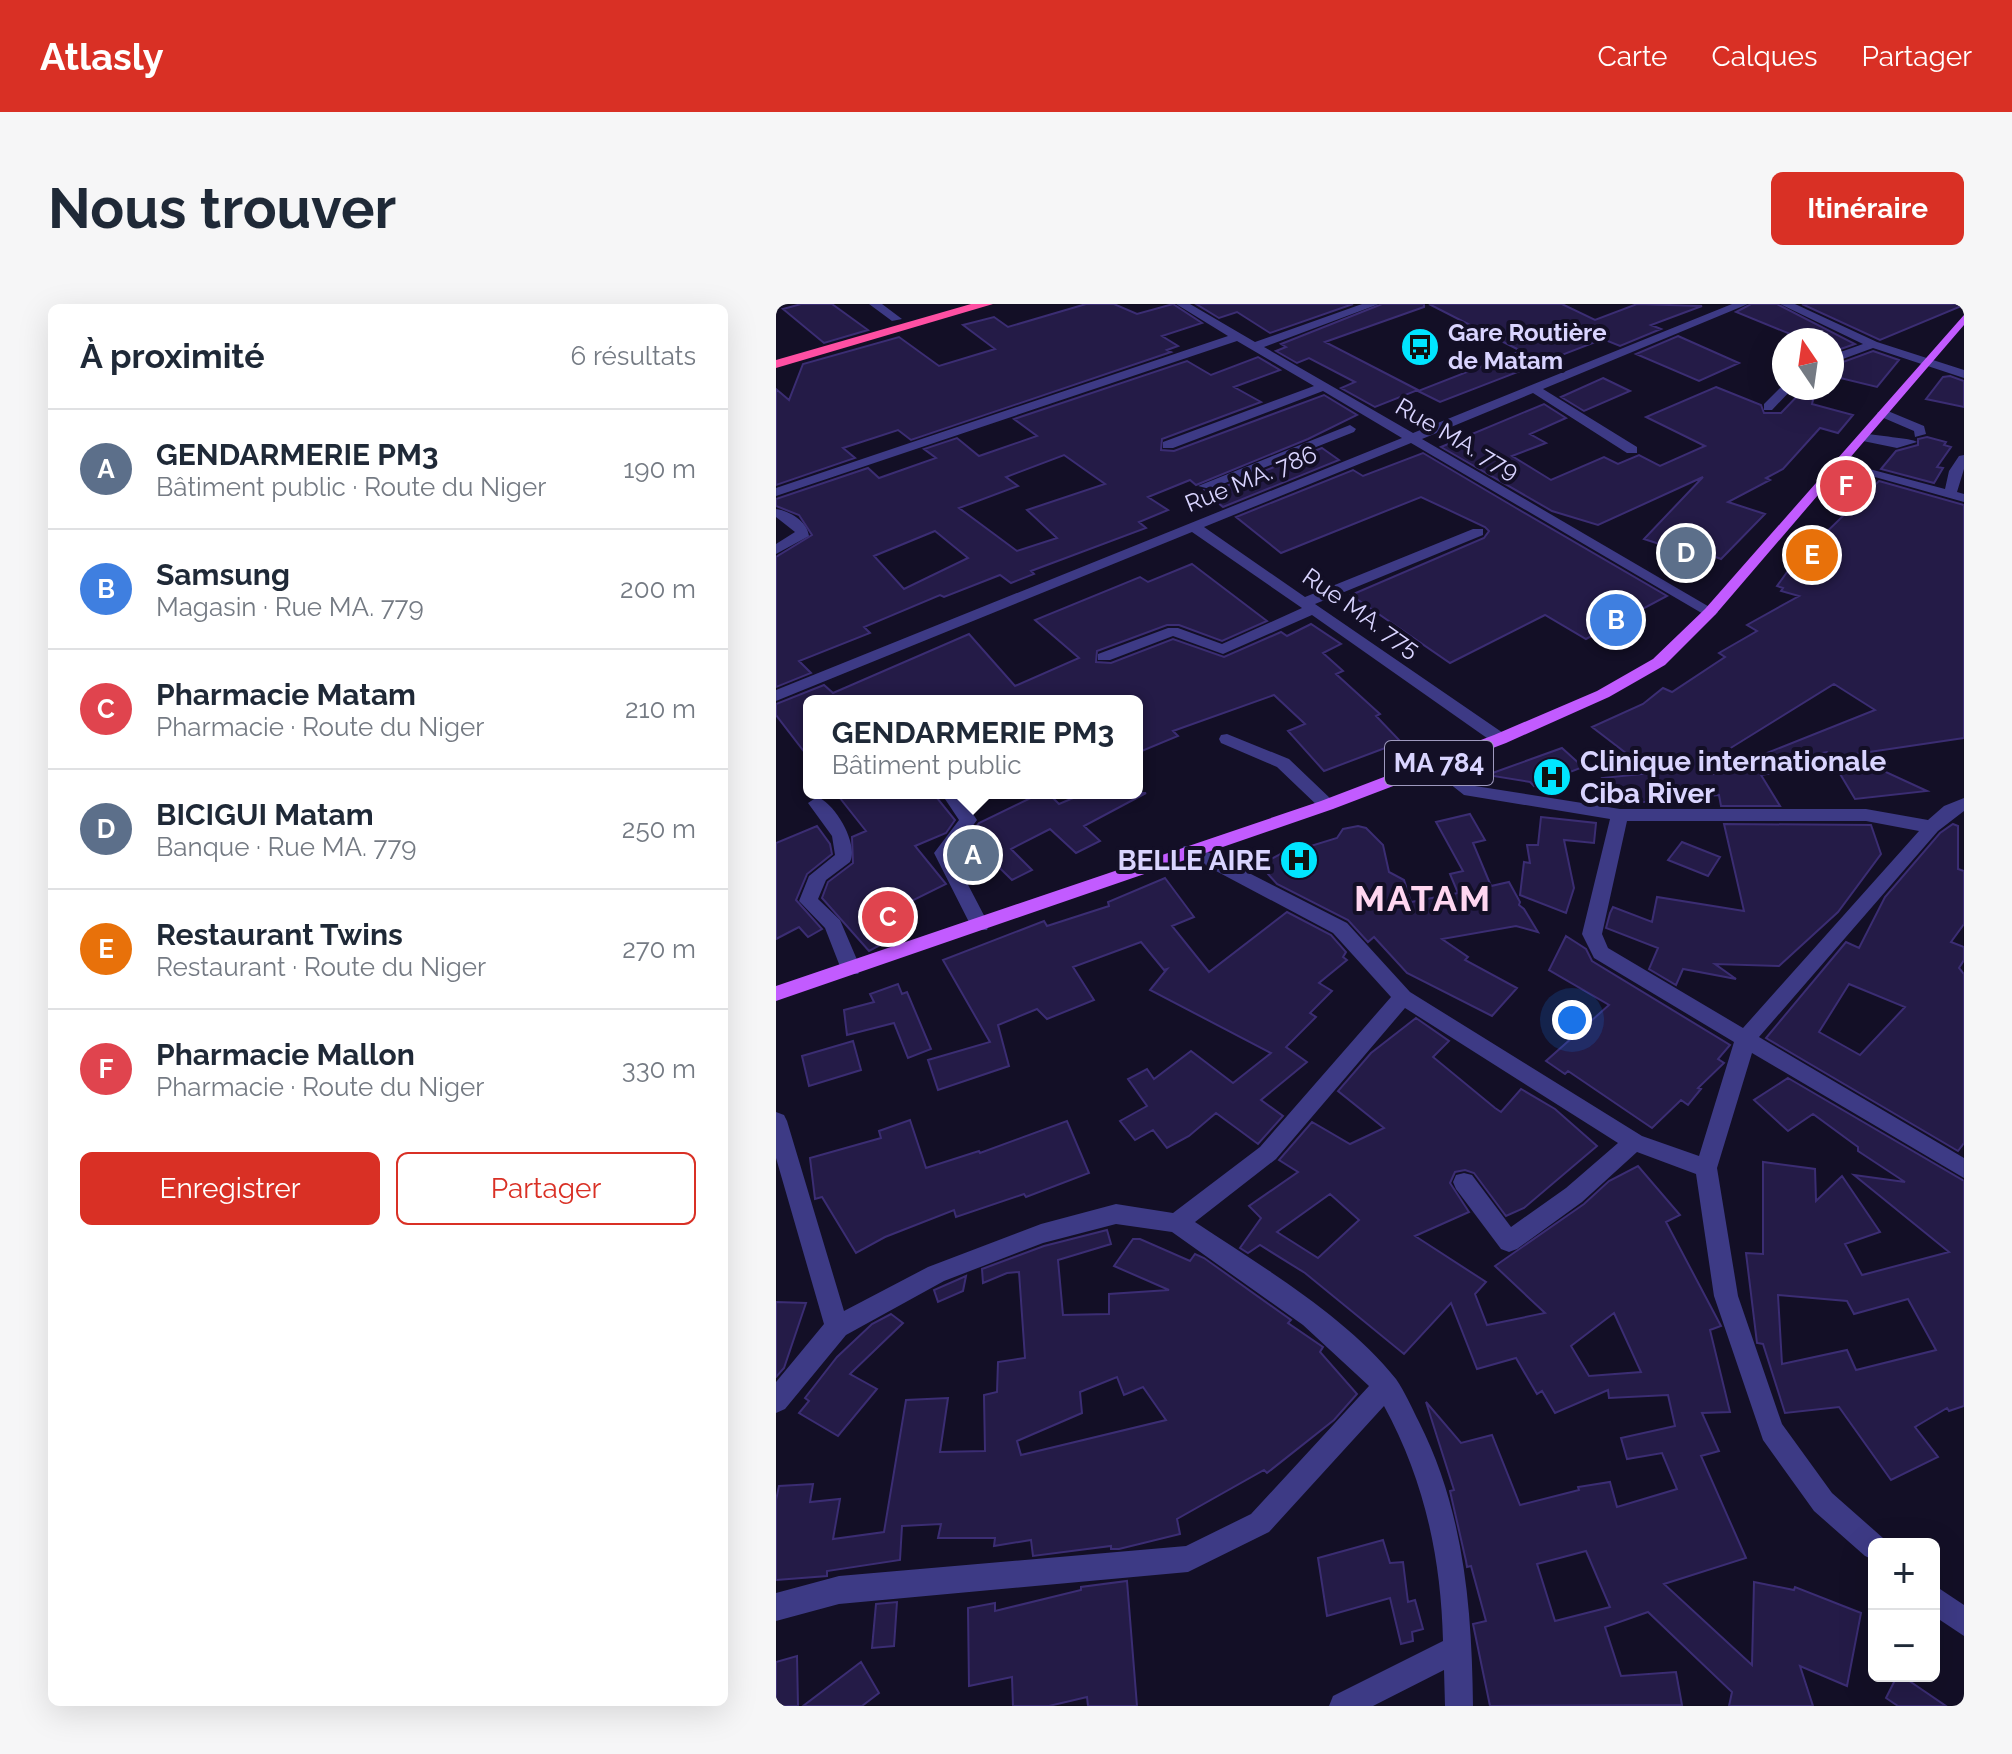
<!DOCTYPE html>
<html lang="fr">
<meta charset="utf-8">
<style>
body{margin:0;font-family:Raleway,sans-serif;background:#f6f6f7;color:#1f2937}
.controls{position:absolute;right:24px;bottom:24px;display:grid;overflow:hidden;border-radius:12px;box-shadow:0 8px 32px #0002}
.controls button{width:72px;height:72px;display:grid;place-items:center;padding:0;border:0;border-bottom:2px solid #e0e1e3;background:#fff;color:#1f2937;font:40px sans-serif}
.compass{position:absolute;left:996px;top:24px;width:72px;height:72px;border-radius:50%;background:#fff;box-shadow:0 8px 32px #0002;rotate:347deg}
.you{position:absolute;left:796px;top:716px;width:28px;height:28px;margin:-20px;border:6px solid #fff;border-radius:50%;background:#1a73e8;box-shadow:0 0 0 12px #1a73e833}
.badge{display:grid;place-items:center;width:52px;height:52px;border-radius:50%;background:#d93025;color:#fff;font-size:26px;font-weight:700}
.pin{position:absolute;translate:-50% -50%;border:4px solid #fff;box-shadow:0 2px 8px #0006}
.popup{position:absolute;left:27px;top:391px;width:340px;height:104px;box-sizing:border-box;display:grid;place-content:center;border-radius:12px;background:#fff;filter:drop-shadow(0 2px 6px #0005);font-size:26px;white-space:nowrap;color:#747a83}
.popup b{font-size:30px;color:#1f2937}
.popup::after{content:'';position:absolute;left:50%;top:100%;margin-left:-16px;border:16px solid transparent;border-top-color:#fff}
.list{margin:0;padding:0;list-style:none}
h2{display:flex;justify-content:space-between;align-items:center;height:104px;margin:0;padding:0 32px;font-size:34px}
h2 small{font-size:26px;font-weight:400;color:#747a83}
.list li{display:grid;grid-template-columns:52px 1fr auto;gap:24px;align-items:center;box-sizing:border-box;height:120px;padding:0 32px;border-top:2px solid #e0e1e3}
.list b{display:block;font-size:30px;white-space:nowrap}
.list p{margin:0;font-size:26px;white-space:nowrap;color:#747a83}
.list em{font-size:26px;font-style:normal;color:#747a83}
.actions{display:flex;gap:16px;padding:24px 32px}
.actions a{flex:1;padding:18px 0;border:2px solid #d93025;border-radius:12px;text-align:center;font-size:28px;color:#d93025}
.actions .main{background:#d93025;color:#fff}
.map{position:relative;flex:none;width:1188px;height:1402px;overflow:hidden;border-radius:12px}
header{display:flex;align-items:center;gap:48px;box-sizing:border-box;height:112px;padding:0 40px;background:#d93025;color:#fff}
header strong{font-size:38px}
nav{display:flex;gap:44px;margin-inline-start:auto;font-size:28px}
.intro{display:flex;align-items:center;justify-content:space-between;box-sizing:border-box;height:192px;padding:0 48px}
h1{margin:0;font-size:56px}
.button{padding:20px 36px;border-radius:12px;background:#d93025;color:#fff;font-size:28px;font-weight:700}
main{display:flex;gap:48px;padding:0 48px}
aside{flex:1;background:#fff;border-radius:12px;box-shadow:0 8px 32px #0002}
.map>svg:first-child{display:block}
</style>
<header>
<strong>Atlasly</strong>
<nav><a>Carte</a><a>Calques</a><a>Partager</a></nav>
</header>
<div class="intro"><h1>Nous trouver</h1><a class="button">Itinéraire</a></div>
<main>
<aside>
<h2>À proximité<small>6 résultats</small></h2>
<ul class="list">
<li><span class="badge" style="background:#5c6f8a">A</span><div><b>GENDARMERIE PM3</b><p>Bâtiment public · Route du Niger</p></div><em>190 m</em></li>
<li><span class="badge" style="background:#3f7fe0">B</span><div><b>Samsung</b><p>Magasin · Rue MA. 779</p></div><em>200 m</em></li>
<li><span class="badge" style="background:#e0444e">C</span><div><b>Pharmacie Matam</b><p>Pharmacie · Route du Niger</p></div><em>210 m</em></li>
<li><span class="badge" style="background:#5c6f8a">D</span><div><b>BICIGUI Matam</b><p>Banque · Rue MA. 779</p></div><em>250 m</em></li>
<li><span class="badge" style="background:#e8710a">E</span><div><b>Restaurant Twins</b><p>Restaurant · Route du Niger</p></div><em>270 m</em></li>
<li><span class="badge" style="background:#e0444e">F</span><div><b>Pharmacie Mallon</b><p>Pharmacie · Route du Niger</p></div><em>330 m</em></li>
</ul>
<div class="actions"><a class="main">Enregistrer</a><a>Partager</a></div>
</aside>
<div class="map">
<svg width="1188" height="1402" viewBox="0 0 1188 1402">
<rect width="100%" height="100%" fill="#130f26"/>
<path fill="#241b47" stroke="#3b2d73" stroke-width="2" fill-rule="evenodd" d="M 25,0 L 56,0 L 92,26 L 48,39 L 7,5 Z
M 310,0 L 338,0 L 361,10 L 397,0 L 426,19 L 386,32 L 402,42 L 391,46 L 395,48 L 135,136 L 122,126 L 67,144 L 79,154 L 0,181 L 0,85 L 13,96 L 27,60 L 123,33 L 163,62 L 219,45 L 187,21 L 218,13 L 232,23 Z
M 420,0 L 577,0 L 494,29 L 461,8 L 443,14 Z
M 606,0 L 648,0 L 648,3 L 549,38 L 642,86 L 599,103 L 565,84 L 579,78 L 533,54 L 521,59 L 500,47 L 510,43 L 505,40 Z
M 653,0 L 786,0 L 819,16 L 861,0 L 926,2 L 875,21 L 885,25 L 844,42 L 827,35 L 664,98 L 642,87 L 745,47 Z
M 975,0 L 1001,0 L 1079,40 L 1056,48 L 1056,36 L 1029,36 L 960,8 Z
M 1026,0 L 1188,0 L 1188,1 L 1104,36 Z
M 902,32 L 963,59 L 923,77 L 860,50 Z
M 1097,47 L 1123,56 L 1101,83 L 1056,72 L 1056,62 Z
M 482,53 L 504,66 L 458,83 L 485,98 L 386,135 L 385,146 L 398,147 L 548,91 L 581,111 L 532,135 L 420,181 L 414,176 L 372,193 L 392,206 L 363,218 L 370,224 L 255,267 L 258,270 L 235,279 L 224,271 L 168,293 L 164,291 L 88,323 L 94,329 L 23,357 L 35,369 L 0,383 L 0,253 L 36,231 L 23,211 L 0,202 L 0,195 L 92,164 L 103,174 L 160,154 L 148,145 L 181,134 L 203,152 L 261,132 L 238,115 L 411,57 L 435,71 ZM 288,151 L 329,180 L 251,206 L 281,234 L 241,247 L 183,204 L 242,182 L 230,173 ZM 159,227 L 192,254 L 128,285 L 98,252 Z
M 1174,72 L 1188,77 L 1188,103 L 1150,95 L 1167,73 Z
M 827,74 L 854,87 L 808,107 L 785,93 Z
M 940,83 L 985,101 L 988,109 L 1005,109 L 1029,84 L 1040,84 L 1036,100 L 1077,111 L 1062,129 L 1044,124 L 1007,165 L 990,174 L 994,176 L 952,198 L 989,210 L 945,255 L 912,243 L 908,248 L 868,235 L 927,173 L 822,221 L 776,207 L 665,143 L 768,100 L 790,114 L 754,130 L 770,139 L 736,152 L 775,176 L 828,153 L 842,160 L 863,151 L 884,162 L 929,142 L 870,113 Z
M 1151,133 L 1170,138 L 1168,141 L 1175,143 L 1161,163 L 1167,164 L 1158,179 L 1105,165 L 1120,147 L 1142,141 L 1142,135 Z
M 546,144 L 563,156 L 447,203 L 427,186 L 435,188 Z
M 647,149 L 740,204 L 891,292 L 810,335 L 769,311 L 674,359 L 575,291 L 708,234 L 713,227 L 709,223 L 645,193 L 505,249 L 460,213 L 577,166 L 587,172 Z
M 1103,177 L 1188,201 L 1188,434 L 1073,451 L 1151,487 L 1079,495 L 1051,448 L 1002,457 L 1009,467 L 985,471 L 1004,502 L 945,502 L 943,491 L 836,501 L 826,474 L 876,469 L 816,423 L 867,400 L 887,384 L 896,388 L 949,353 L 943,349 L 981,327 L 971,321 L 1023,292 L 1005,287 L 1007,284 L 1001,282 L 1027,246 L 1031,247 ZM 1058,380 L 1099,406 L 938,470 L 932,458 Z
M 416,260 L 491,317 L 446,337 L 403,321 L 391,321 L 321,347 L 320,358 L 335,359 L 397,335 L 448,353 L 505,328 L 511,332 L 535,320 L 565,340 L 547,349 L 567,367 L 560,370 L 604,410 L 600,412 L 625,438 L 548,467 L 512,427 L 529,420 L 498,391 L 397,427 L 402,432 L 361,449 L 361,397 L 33,397 L 33,454 L 0,411 L 0,400 L 48,381 L 57,389 L 193,330 L 239,382 L 303,354 L 259,316 L 364,273 L 372,278 Z
M 786,444 L 807,463 L 758,482 L 754,478 L 711,471 Z
M 60,489 L 157,489 L 179,516 L 170,529 L 139,542 L 170,580 L 93,618 L 112,637 L 93,647 L 46,594 L 52,578 L 77,559 L 76,533 L 90,527 Z
M 265,489 L 272,489 L 283,500 L 309,489 L 370,489 L 308,522 L 324,537 L 300,549 L 274,525 L 235,545 L 256,566 L 236,576 L 192,533 L 203,519 Z
M 694,510 L 709,536 L 697,539 L 715,582 L 733,578 L 744,598 L 743,601 L 748,605 L 762,628 L 740,622 L 666,635 L 692,653 L 689,656 L 741,684 L 716,712 L 631,669 L 598,633 L 592,638 L 572,616 L 501,580 L 484,561 L 512,546 L 522,546 L 561,534 L 567,525 L 582,522 L 590,524 L 607,541 L 613,568 L 628,576 L 635,598 L 682,589 L 674,570 L 687,567 L 660,518 Z
M 765,513 L 820,519 L 818,539 L 788,536 L 798,584 L 790,609 L 744,591 L 748,558 L 754,559 L 751,541 L 762,541 Z
M 948,520 L 1095,521 L 1105,550 L 1062,608 L 1003,662 L 939,660 L 960,675 L 907,665 L 900,681 L 873,665 L 882,644 L 830,624 L 834,609 L 837,603 L 876,618 L 881,593 L 968,607 Z
M 1177,520 L 1182,522 L 1182,565 L 1188,567 L 1188,620 L 1175,638 L 1188,643 L 1188,656 L 1183,664 L 1188,670 L 1188,839 L 1182,847 L 990,734 L 1070,638 L 1083,644 L 1109,593 L 1164,529 ZM 1073,680 L 1129,703 L 1084,751 L 1043,728 Z
M 41,522 L 54,540 L 56,550 L 31,570 L 20,596 L 46,625 L 32,633 L 23,623 L 0,635 L 0,539 Z
M 906,538 L 944,553 L 932,572 L 892,556 Z
M 389,574 L 418,613 L 396,622 L 433,668 L 511,608 L 555,631 L 570,648 L 567,653 L 571,656 L 543,679 L 556,687 L 534,709 L 540,713 L 510,743 L 531,758 L 485,796 L 507,812 L 482,840 L 440,809 L 413,832 L 391,844 L 377,826 L 359,836 L 344,817 L 371,802 L 352,775 L 371,765 L 378,775 L 415,747 L 457,779 L 495,749 L 374,686 L 391,665 L 388,666 L 365,638 L 297,663 L 318,696 L 271,715 L 261,705 L 222,721 L 233,762 L 162,786 L 152,756 L 214,738 L 167,656 L 268,617 L 271,622 L 333,602 L 332,598 Z
M 790,632 L 810,645 L 816,657 L 954,741 L 942,755 L 948,759 L 922,784 L 925,785 L 912,801 L 905,796 L 876,824 L 792,767 L 789,770 L 770,757 L 833,701 L 773,666 Z
M 122,680 L 126,690 L 131,688 L 155,745 L 132,754 L 118,719 L 71,731 L 68,706 L 98,698 L 94,690 Z
M 640,714 L 673,737 L 657,753 L 719,804 L 725,808 L 745,785 L 779,805 L 821,842 L 748,904 L 730,912 L 698,869 L 689,866 L 679,868 L 674,879 L 693,908 L 639,932 L 710,978 L 699,990 L 711,1021 L 769,1009 L 719,962 L 808,900 L 833,877 L 862,862 L 904,911 L 890,918 L 945,1022 L 934,1026 L 954,1108 L 926,1109 L 943,1147 L 925,1152 L 970,1254 L 888,1280 L 976,1361 L 978,1278 L 1018,1286 L 1019,1283 L 1085,1309 L 1071,1382 L 1024,1362 L 1037,1402 L 953,1402 L 956,1388 L 872,1308 L 829,1323 L 845,1372 L 900,1368 L 906,1401 L 714,1402 L 697,1320 L 710,1317 L 695,1262 L 691,1263 L 690,1257 L 674,1187 L 678,1186 L 650,1098 L 685,1139 L 716,1131 L 744,1201 L 803,1186 L 802,1183 L 834,1178 L 841,1203 L 901,1185 L 886,1149 L 851,1155 L 845,1134 L 899,1122 L 892,1091 L 833,1094 L 832,1086 L 779,1109 L 766,1087 L 761,1090 L 740,1054 L 701,1065 L 675,999 L 628,1050 L 529,969 L 484,941 L 472,949 L 464,944 L 485,914 L 473,902 L 522,868 L 503,856 L 536,818 L 574,840 L 608,824 L 562,787 L 595,749 ZM 554,890 L 583,916 L 542,954 L 501,928 ZM 838,1009 L 865,1068 L 813,1072 L 795,1042 ZM 810,1247 L 834,1303 L 779,1317 L 761,1260 Z
M 77,737 L 85,766 L 33,782 L 26,752 Z
M 1012,774 L 1188,877 L 1188,1102 L 1173,1107 L 1171,1104 L 1139,1123 L 1162,1153 L 1115,1176 L 1063,1103 L 1009,1109 L 987,1040 L 981,1039 L 970,949 L 987,950 L 987,858 L 1039,865 L 1040,897 L 1066,872 L 1104,928 L 1069,940 L 1086,971 L 1173,948 L 1078,871 L 1129,878 L 1082,847 L 1082,843 L 1037,810 L 1012,827 L 978,796 ZM 1002,991 L 1071,997 L 1078,1010 L 1132,995 L 1160,1046 L 1080,1066 L 1071,1046 L 1006,1060 Z
M 134,816 L 150,864 L 203,847 L 204,849 L 291,817 L 313,869 L 250,893 L 248,890 L 180,913 L 178,906 L 109,933 L 80,949 L 46,893 L 39,895 L 34,854 L 105,834 L 103,827 Z
M 331,926 L 335,940 L 282,956 L 287,1011 L 333,1010 L 333,990 L 393,986 L 338,962 L 357,935 L 364,935 L 414,957 L 419,950 L 428,954 L 515,1016 L 512,1019 L 547,1043 L 544,1048 L 581,1090 L 558,1116 L 491,1169 L 488,1166 L 401,1215 L 404,1230 L 343,1245 L 335,1245 L 335,1242 L 257,1252 L 255,1236 L 218,1242 L 219,1234 L 162,1234 L 165,1220 L 126,1222 L 124,1256 L 51,1267 L 51,1272 L 0,1276 L 0,1196 L 3,1182 L 37,1180 L 34,1198 L 64,1195 L 57,1235 L 108,1228 L 130,1096 L 172,1094 L 164,1148 L 209,1147 L 208,1091 L 221,1088 L 222,1058 L 249,1054 L 243,968 L 231,969 L 207,979 L 206,965 L 268,942 ZM 341,1073 L 348,1091 L 367,1083 L 390,1116 L 245,1151 L 241,1137 L 306,1109 L 304,1088 Z
M 190,972 L 187,987 L 162,998 L 158,986 Z
M 0,998 L 30,999 L 8,1064 L 0,1073 Z
M 115,1010 L 127,1019 L 74,1070 L 101,1085 L 62,1132 L 23,1109 L 33,1097 L 29,1094 L 61,1053 L 96,1020 Z
M 607,1236 L 614,1259 L 627,1258 L 632,1298 L 639,1296 L 647,1325 L 636,1328 L 637,1337 L 625,1340 L 614,1294 L 551,1312 L 542,1254 Z
M 351,1277 L 361,1402 L 312,1402 L 311,1393 L 273,1402 L 237,1402 L 236,1373 L 193,1382 L 192,1304 L 219,1299 L 219,1307 L 305,1286 L 305,1283 Z
M 121,1298 L 118,1342 L 96,1344 L 100,1300 Z
M 21,1352 L 22,1402 L 0,1402 L 0,1358 Z
M 85,1358 L 103,1389 L 86,1402 L 27,1402 Z
M 1121,1372 L 1126,1372 L 1170,1402 L 1122,1402 L 1110,1394 Z"/>
<g fill="none" stroke-linecap="round" stroke-linejoin="round">
<path fill="#3d3a85" fill-rule="evenodd" d="M 93,0 L 106,0 L 126,15 L 116,17 Z
M 400,0 L 414,0 L 479,38 L 586,0 L 603,0 L 488,43 L 637,129 L 956,0 L 972,0 L 767,85 L 861,143 L 861,149 L 851,149 L 757,89 L 646,135 L 942,308 L 939,311 L 929,311 L 635,139 L 428,223 L 529,293 L 697,225 L 707,225 L 707,231 L 539,300 L 730,431 L 732,435 L 730,439 L 718,439 L 536,311 L 447,350 L 397,332 L 334,356 L 322,356 L 322,350 L 392,324 L 402,324 L 446,340 L 526,304 L 416,228 L 0,397 L 0,386 L 626,134 L 547,87 L 397,144 L 387,144 L 387,138 L 538,82 L 461,37 L 0,192 L 0,184 L 452,32 Z
M 1004,0 L 1019,0 L 1101,38 L 1188,66 L 1188,74 L 1097,44 L 1056,59 L 1056,51 L 1087,40 Z
M 1007,81 L 1017,84 L 996,106 L 988,106 L 988,100 Z
M 1107,105 L 1148,122 L 1150,130 L 1139,133 L 1138,127 L 1103,112 L 1101,109 Z
M 574,121 L 580,125 L 578,128 L 434,185 L 422,182 Z
M 1087,129 C 1099,132 1136,134 1141,138 L 1121,144 L 1082,136 L 1081,133 Z
M 1188,151 L 1188,165 L 1181,188 L 1188,190 L 1188,198 L 1056,161 L 1063,157 L 1169,185 L 1173,167 L 1183,152 Z
M 0,205 C 14,207 31,217 33,232 L 0,250 L 0,240 L 19,228 L 0,213 Z
M 451,430 L 513,455 L 557,497 L 560,501 L 557,505 L 545,505 L 501,463 L 445,439 L 443,435 L 445,431 Z
M 660,455 L 699,482 L 844,505 L 1090,505 L 1152,516 L 1168,502 L 1188,494 L 1188,507 L 1162,527 L 983,733 L 1188,854 L 1188,874 L 976,749 L 941,864 L 962,992 L 1006,1120 L 1056,1189 L 1107,1234 L 1110,1240 L 1098,1240 L 1098,1256 L 1089,1252 L 1038,1207 L 987,1136 L 938,992 L 920,870 L 861,848 L 806,898 L 741,945 L 733,948 L 725,945 L 680,885 L 677,878 L 680,871 L 688,869 L 696,871 L 735,923 L 790,884 L 842,839 L 629,704 L 500,855 L 419,918 C 485,962 570,1012 620,1075 C 629,1088 636,1104 643,1118 C 688,1207 696,1304 697,1402 L 669,1402 L 668,1366 L 597,1402 L 553,1402 L 557,1392 L 667,1337 C 665,1253 648,1175 608,1102 L 493,1228 L 412,1268 L 63,1300 L 0,1317 L 0,1289 L 63,1272 L 410,1242 L 475,1210 L 593,1082 L 527,1021 L 396,928 L 340,920 L 267,939 L 168,977 L 70,1031 L 9,1105 L 0,1109 L 0,1078 L 48,1020 L 0,854 L 0,808 L 8,811 L 11,817 L 68,1007 L 152,963 L 265,920 L 340,900 L 397,909 L 484,843 L 615,693 L 557,629 L 408,550 L 405,546 L 408,542 L 420,542 L 571,619 L 634,688 L 866,832 L 923,852 L 958,738 L 818,654 L 806,630 L 834,515 L 688,491 L 654,464 L 652,460 ZM 851,517 L 1090,517 L 1143,527 L 967,724 L 832,644 L 826,630 Z
M 165,489 L 183,489 L 201,516 L 176,550 L 213,621 L 211,626 L 197,626 L 158,549 L 183,516 Z
M 41,493 C 59,499 83,540 74,558 L 50,576 L 42,595 L 64,616 L 85,665 L 82,670 L 68,670 L 65,665 L 49,624 L 23,597 L 33,572 L 59,551 L 56,532 L 32,499 Z
M 1158,1281 L 1188,1301 L 1188,1332 L 1158,1312 Z"/>
<path fill="#c25bff" fill-rule="evenodd" d="M 1188,11 L 1188,21 L 939,311 L 889,361 L 833,393 L 730,439 L 557,505 L 0,697 L 0,682 L 545,497 L 718,431 L 821,387 L 877,355 L 929,305 Z"/>
<path fill="#ff4fa3" fill-rule="evenodd" d="M 195,0 L 217,0 L 0,64 L 0,56 Z"/>
</g>
<defs>
<g id="bus-disc" transform="scale(2)"><circle r="9.5" fill="#00e5ff" stroke="#130f26"/><path d="M-5-6H5V4H4V6H2V4H-2V6H-4V4H-5ZM-3.5-4V0h7V-4ZM-3.5 1.2v1.5H-2V1.2ZM2 1.2v1.5H3.5V1.2Z" fill="#111"/></g>
<g id="hospital-disc" transform="scale(2)"><circle r="9.5" fill="#00e5ff" stroke="#130f26"/><path d="M-5-5h3v3.5h4V-5h3V5h-3V1.5h-4V5h-3Z" fill="#111"/></g>
</defs>
<g fill-rule="evenodd">
<use href="#bus-disc" x="644" y="43"/>
<use href="#hospital-disc" x="776" y="473"/>
<use href="#hospital-disc" x="523" y="556"/>
</g>
<g text-anchor="middle" stroke-width="8" stroke-linejoin="round" paint-order="stroke">
<g font-size="24" font-weight="bold" fill="#d9d4ff" stroke="#130f26" text-anchor="start">
<text x="672" y="37">Gare Routière<tspan x="672" dy="28">de Matam</tspan></text>
</g>
<g font-size="24" fill="#d9d4ff" stroke="#130f26">
<text transform="translate(681 135) rotate(30)" y="8">Rue MA. 779</text>
<text transform="translate(475 175) rotate(-22)" y="8">Rue MA. 786</text>
<text transform="translate(585 309) rotate(35)" y="8">Rue MA. 775</text>
</g>
<rect fill="#130f26" stroke="#9e99be" stroke-width="2" x="609" y="437" width="108" height="44" rx="6"/>
<g font-size="26" font-weight="bold" fill="#d9d4ff">
<text x="663" y="468">MA 784</text>
</g>
<g font-size="28" font-weight="bold" fill="#d9d4ff" stroke="#130f26" text-anchor="start">
<text x="804" y="467">Clinique internationale<tspan x="804" dy="32">Ciba River</tspan></text>
<text x="495" y="566" text-anchor="end">BELLE AIRE</text>
</g>
<g font-size="36" font-weight="bold" letter-spacing="2" fill="#ffd6f0" stroke="#130f26">
<text x="647" y="607">MATAM</text>
</g>
</g>
</svg>
<div class="controls">
<button>+</button>
<button>−</button>
</div>
<svg class="compass" viewBox="-18 -18 36 36"><path d="M0-13l5 13h-10z" fill="#e53935"/><path d="M0 13l5-13h-10z" fill="#747a83"/></svg>
<div class="you"></div>
<div class="pin badge" style="left:197px;top:551px;background:#5c6f8a">A</div>
<div class="popup"><b>GENDARMERIE PM3</b>Bâtiment public</div>
<div class="pin badge" style="left:840px;top:316px;background:#3f7fe0">B</div>
<div class="pin badge" style="left:112px;top:613px;background:#e0444e">C</div>
<div class="pin badge" style="left:910px;top:249px;background:#5c6f8a">D</div>
<div class="pin badge" style="left:1036px;top:251px;background:#e8710a">E</div>
<div class="pin badge" style="left:1070px;top:182px;background:#e0444e">F</div>
</div>
</main>
